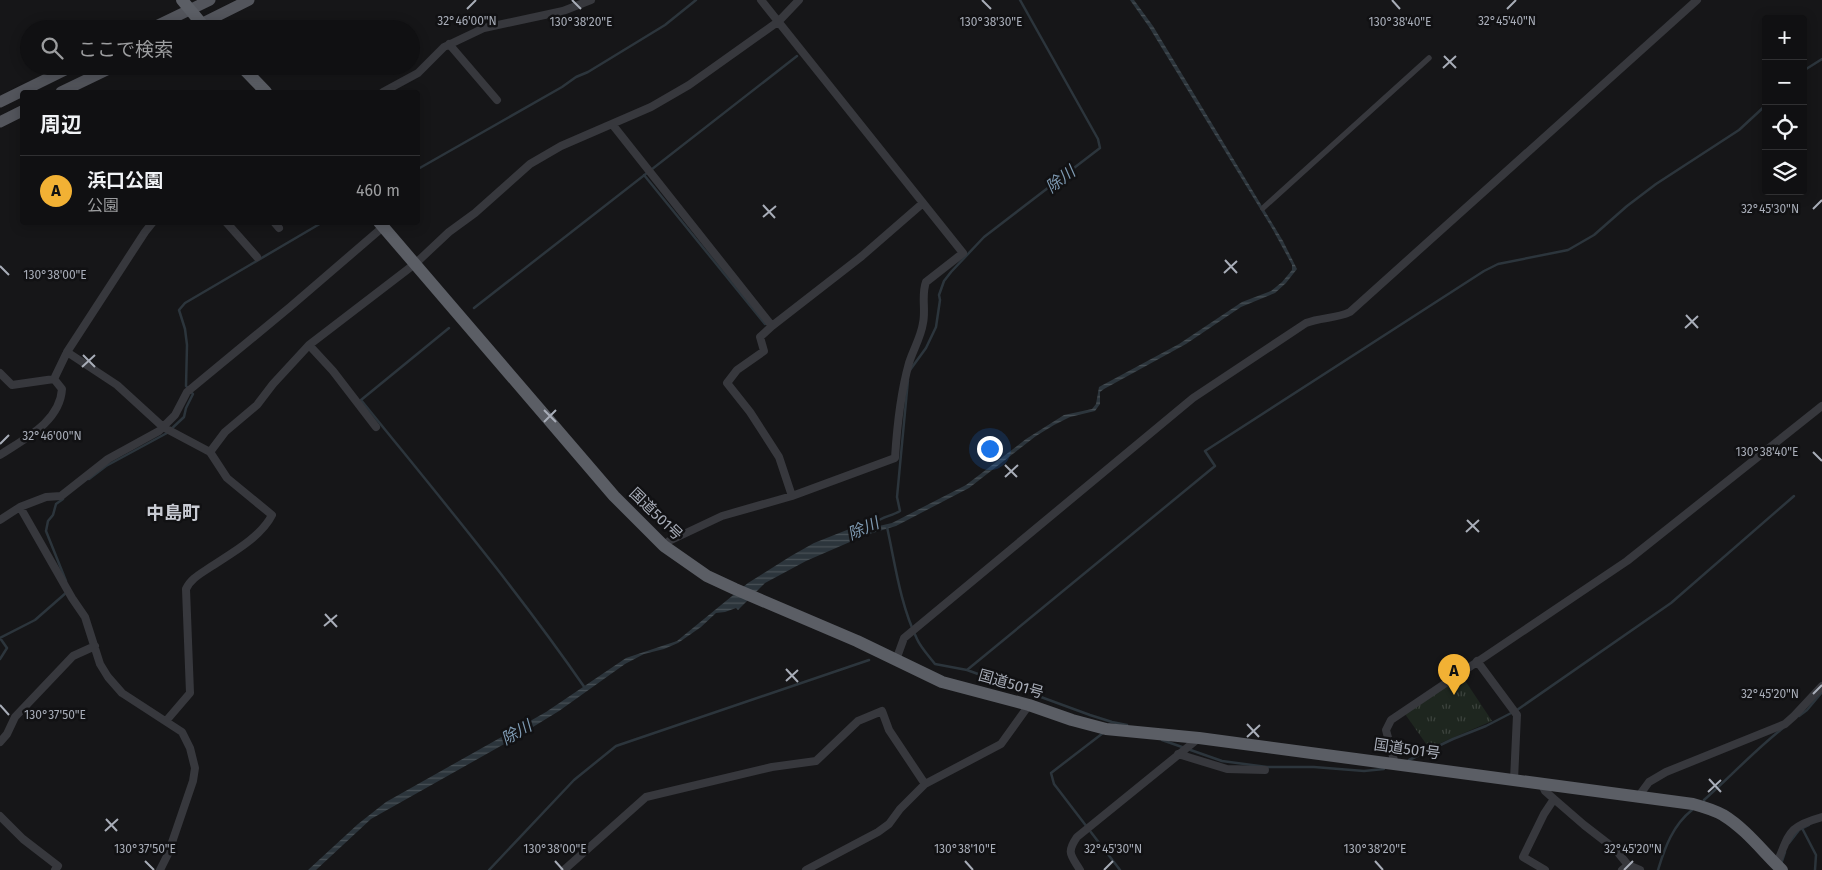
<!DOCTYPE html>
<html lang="ja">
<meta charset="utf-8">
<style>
body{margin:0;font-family:"Fira Sans","Noto Sans JP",sans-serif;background:#1e1e20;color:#f1f3f6}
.controls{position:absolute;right:15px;top:15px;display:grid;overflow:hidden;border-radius:5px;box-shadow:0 2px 12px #0003}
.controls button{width:45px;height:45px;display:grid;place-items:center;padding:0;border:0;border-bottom:1px solid #303032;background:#101012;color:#f1f3f6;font:25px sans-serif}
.you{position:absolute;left:989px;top:448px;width:18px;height:18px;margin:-12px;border:4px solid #fff;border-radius:50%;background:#1a73e8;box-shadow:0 0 0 8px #1a73e833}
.badge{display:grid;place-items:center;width:32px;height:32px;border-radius:50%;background:#f2b134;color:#111;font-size:16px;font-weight:700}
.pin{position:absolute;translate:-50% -41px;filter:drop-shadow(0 1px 2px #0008)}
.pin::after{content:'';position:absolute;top:26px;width:18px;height:15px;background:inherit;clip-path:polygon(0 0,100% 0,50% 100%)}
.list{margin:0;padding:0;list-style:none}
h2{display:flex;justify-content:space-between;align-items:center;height:65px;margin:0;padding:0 20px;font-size:21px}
h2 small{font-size:16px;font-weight:400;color:#9c9d9f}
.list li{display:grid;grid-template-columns:32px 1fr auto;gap:15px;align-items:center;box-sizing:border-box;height:70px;padding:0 20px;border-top:1px solid #303032}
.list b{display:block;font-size:19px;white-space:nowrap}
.list p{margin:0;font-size:16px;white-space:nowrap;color:#9c9d9f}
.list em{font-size:16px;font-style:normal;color:#9c9d9f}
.icon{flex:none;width:28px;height:28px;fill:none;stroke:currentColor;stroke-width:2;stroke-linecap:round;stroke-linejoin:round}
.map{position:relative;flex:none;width:1822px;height:870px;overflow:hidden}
.search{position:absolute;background:#101012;box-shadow:0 2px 12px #0003;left:20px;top:20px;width:400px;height:55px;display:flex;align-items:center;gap:12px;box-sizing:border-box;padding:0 18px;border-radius:28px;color:#9c9d9f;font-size:19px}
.panel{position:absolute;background:#101012;box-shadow:0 2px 12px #0003;left:20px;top:90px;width:400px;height:135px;border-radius:5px}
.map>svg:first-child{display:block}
</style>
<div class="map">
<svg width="1822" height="870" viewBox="0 0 1822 870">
<defs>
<pattern id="grass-tufts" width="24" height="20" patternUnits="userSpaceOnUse" patternTransform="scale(1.25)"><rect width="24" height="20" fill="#1e261f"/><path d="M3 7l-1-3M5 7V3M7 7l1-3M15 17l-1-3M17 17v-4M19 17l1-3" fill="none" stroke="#3c433d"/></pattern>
<pattern id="water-rules" width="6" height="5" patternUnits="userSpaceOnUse" patternTransform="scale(1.25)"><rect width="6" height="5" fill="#2c353c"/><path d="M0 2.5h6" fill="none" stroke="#485056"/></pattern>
</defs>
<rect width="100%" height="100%" fill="#161618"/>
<path fill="url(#grass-tufts)" d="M 1462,676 L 1492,721 L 1429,748 L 1405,714 Z"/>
<path fill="url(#water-rules)" d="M 1130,0 L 1134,0 L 1153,26 L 1283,241 L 1297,269 L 1286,283 L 1275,293 L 1241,307 L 1186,344 L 1104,389 L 1100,392 L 1100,404 L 1095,411 L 1070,417 L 1054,425 L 1036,436 L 969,488 L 896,526 L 866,535 L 806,561 L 765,583 L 738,610 L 736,608 L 725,612 L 716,613 L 701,627 L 678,643 L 664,649 L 644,654 L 625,664 L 559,711 L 515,738 L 371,819 L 316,870 L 308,870 L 358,824 L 386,802 L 546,712 L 626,658 L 677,641 L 748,583 L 791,556 L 814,543 L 867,522 L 874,520 L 879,526 L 892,523 L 966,485 L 1026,439 L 1064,415 L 1092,409 L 1096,404 L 1099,387 L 1179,344 L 1242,302 L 1271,291 L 1282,282 L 1292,270 L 1292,265 L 1273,230 L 1149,27 Z"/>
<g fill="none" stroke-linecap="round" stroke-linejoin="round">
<path stroke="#2c353c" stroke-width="2.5" d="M 1803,71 L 1822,59
M 418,169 L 562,87 L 576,77 L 588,72 L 665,25 L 696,0
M 644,175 L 765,324
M 474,308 L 797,56
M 449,328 L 361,400 C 437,494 516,588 585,688
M 910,370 L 926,348 L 936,327 L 940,300 L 939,295 L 944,281 L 951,272 L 984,237 L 1100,148 L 1098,139 L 1020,0
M 89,479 L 106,466 L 167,433 L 184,417 L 186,408 L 193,394 L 186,386 L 187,345 L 185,329 L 179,310 L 185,303 L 323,222
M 63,499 L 56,504 L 53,515 L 48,521 L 46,531 L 66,581
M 875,523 C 881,517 892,516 900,511 L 897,497 L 908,380
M 887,527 C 895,563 900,604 917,639 C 921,648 929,656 935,664 L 967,670 L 1090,715 L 1112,722 L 1127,725
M 0,659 L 7,648 L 0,638 L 35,620 L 67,592
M 967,670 L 1215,466 L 1205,451 L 1484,271 L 1498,264 L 1568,250 L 1594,235 L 1627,206 L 1656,184 L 1739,130 L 1766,105
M 1799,716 L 1807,710 L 1822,692
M 1103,733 L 1051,773 L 1054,784 L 1120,870
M 1162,740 L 1222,761 L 1267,767 L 1314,767 L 1364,771 L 1384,769
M 1409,760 L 1453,739 L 1486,726 L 1517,710 L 1671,603 L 1794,496
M 1704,800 C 1731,776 1755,750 1783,728
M 1802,828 L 1816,855 L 1815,870
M 1789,843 L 1799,830 L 1809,825
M 1781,864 L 1785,852
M 489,870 L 574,780 L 616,746 L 869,660
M 1658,870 C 1665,847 1673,825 1692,810"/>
<path stroke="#37383d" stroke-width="5.5" d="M 1263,208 L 1429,58"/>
<path stroke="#37383d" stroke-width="8" d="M 449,44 L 497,100
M 383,92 L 418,73 L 444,47 L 484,28 L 563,11 L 591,0
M 612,124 L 772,326 L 760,337 L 764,351 L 737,370 L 727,383 L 750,412 L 779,457 L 792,496
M 226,222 L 257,257
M 274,222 L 279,228
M 772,326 L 862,256 L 923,203
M 309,345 L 333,371 L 376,427
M 67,352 L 117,385 L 163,427 L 210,452 L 227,478 L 272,515 C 261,537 232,553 212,566 C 202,573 191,578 186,589 L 190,693 L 166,721
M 0,373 L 12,385 L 54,379
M 54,379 L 67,352 L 145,232 L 153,222
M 210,452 L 225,432 L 257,405 L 273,384 L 309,345 L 416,263 L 449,232 L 475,213 L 530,164 L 561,146 L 651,107 L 689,85 L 779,21 L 799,0
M 0,455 C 24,439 60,422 62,389 L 54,379
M 20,507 L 72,598 L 85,617 L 100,664 L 108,677 L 122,693 L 182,732 L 190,748 L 195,768 L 193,781 L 168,854 L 160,870
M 0,520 L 20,507 L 46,497 L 61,496 L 108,459 L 159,431 L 175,415 L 187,392 L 290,307 L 383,227
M 664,546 L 669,541 L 722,516 L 792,496 L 895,458 C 897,426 900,395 909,363 C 913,350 921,337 923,323 C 926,310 921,295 926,282 L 963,253 L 761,0
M 896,660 L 904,638 L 1193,398 L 1306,323 C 1322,317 1335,319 1350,312 L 1697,0
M 1477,661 L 1517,715 L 1514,780
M 0,742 L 7,734 L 15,717 L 73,656 L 95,646
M 1178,754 L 1227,769 L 1265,770
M 1395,764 L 1386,730 L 1391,720 L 1627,561 L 1822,406
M 1542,785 L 1545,791 L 1554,799 L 1544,814 L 1523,857 L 1545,870
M 1638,797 L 1649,782 L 1666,772 L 1785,724 L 1794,716 L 1822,686
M 1554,799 L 1584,825 L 1615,849 L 1628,865
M 0,816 L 23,839 L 58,866 L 55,870
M 1776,865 C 1790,834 1786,827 1822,817
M 564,870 L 646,797 L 772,767 L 816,761 L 858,721 L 882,711 L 889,730 L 925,784
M 806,870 L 878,832 L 889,824 L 900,809 L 925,784 L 1001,744 L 1029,705
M 1080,870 C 1071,855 1066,853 1077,837 L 1199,738
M 1622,870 L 1628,865 L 1640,870"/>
<path stroke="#53555c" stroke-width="11" d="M 150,29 L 210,0
M 191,29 L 249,0
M 61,92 L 115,66
M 0,102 L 73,66
M 0,122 L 22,111"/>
<path stroke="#5b5e65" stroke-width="12" d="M 182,0 L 206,29
M 241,66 L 266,92
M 379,222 L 614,496 L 664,546 L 707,576 L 735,589 L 857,641 L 942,682 L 1029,705 L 1072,720 L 1106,729 L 1199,738 L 1693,804 C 1704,807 1714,810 1723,815 C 1746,829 1763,852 1782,870"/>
</g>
<path fill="none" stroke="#a8adb8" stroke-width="2" d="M 572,0 L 581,9M 982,0 L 991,9M 1392,0 L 1400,9M 467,9 L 476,0M 1507,9 L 1516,0M 1444,56 L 1456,68M 1443,68 L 1456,56M 763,205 L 775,218M 1813,209 L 1822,200M 763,217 L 776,206M 1225,260 L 1237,273M 0,266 L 9,275M 1224,273 L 1237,261M 1686,315 L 1698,328M 1685,328 L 1698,316M 83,355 L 95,367M 82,367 L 95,355M 544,410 L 556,422M 544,422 L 556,410M 0,444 L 9,435M 1813,452 L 1822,461M 1005,465 L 1017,477M 1005,477 L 1018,465M 1467,520 L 1479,532M 1466,532 L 1479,520M 325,614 L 337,627M 324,626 L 337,615M 786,669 L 798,682M 786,681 L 798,670M 1813,694 L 1822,685M 0,705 L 9,715M 1247,724 L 1259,737M 1247,737 L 1260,725M 1709,779 L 1721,792M 1708,792 L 1721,780M 106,819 L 117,831M 105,831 L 118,819M 145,861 L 154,870M 555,861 L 563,870M 965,861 L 973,870M 1375,861 L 1383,870M 1104,870 L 1113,861M 1624,870 L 1633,861"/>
<g text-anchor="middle" stroke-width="5" stroke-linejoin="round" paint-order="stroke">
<g font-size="15" fill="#a8adb8" stroke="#111113">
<text transform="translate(656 514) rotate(44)" y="5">国道501号</text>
<text transform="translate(1011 684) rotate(16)" y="5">国道501号</text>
<text transform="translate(1407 749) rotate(8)" y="5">国道501号</text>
</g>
<g font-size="16" font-style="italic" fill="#7f9bb3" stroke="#111113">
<text transform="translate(1060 179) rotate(-38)" y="6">除川</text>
<text transform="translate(863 528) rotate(-24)" y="6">除川</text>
<text transform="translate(516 732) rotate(-30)" y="6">除川</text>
</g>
<g font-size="18" font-weight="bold" fill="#c9ccd4" stroke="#111113">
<text x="173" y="519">中島町</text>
</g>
</g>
<g font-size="12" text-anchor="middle" fill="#a8adb8" stroke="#111113" stroke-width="5" stroke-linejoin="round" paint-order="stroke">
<text x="467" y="25">32°46'00"N</text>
<text x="1507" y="25">32°45'40"N</text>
<text x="581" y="26">130°38'20"E</text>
<text x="991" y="26">130°38'30"E</text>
<text x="1400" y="26">130°38'40"E</text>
<text x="1770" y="213">32°45'30"N</text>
<text x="55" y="279">130°38'00"E</text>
<text x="52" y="440">32°46'00"N</text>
<text x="1767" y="456">130°38'40"E</text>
<text x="1770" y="698">32°45'20"N</text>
<text x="55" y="719">130°37'50"E</text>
<text x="145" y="853">130°37'50"E</text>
<text x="555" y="853">130°38'00"E</text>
<text x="965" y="853">130°38'10"E</text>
<text x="1375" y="853">130°38'20"E</text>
<text x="1113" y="853">32°45'30"N</text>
<text x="1633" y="853">32°45'20"N</text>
</g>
</svg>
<div class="controls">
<button>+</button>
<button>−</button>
<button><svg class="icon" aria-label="locate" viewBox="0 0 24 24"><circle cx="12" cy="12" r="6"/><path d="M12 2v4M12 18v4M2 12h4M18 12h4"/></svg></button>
<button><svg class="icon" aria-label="layers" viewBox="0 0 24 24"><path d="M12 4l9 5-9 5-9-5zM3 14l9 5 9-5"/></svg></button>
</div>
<div class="you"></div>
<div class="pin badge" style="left:1454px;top:695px">A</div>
<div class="search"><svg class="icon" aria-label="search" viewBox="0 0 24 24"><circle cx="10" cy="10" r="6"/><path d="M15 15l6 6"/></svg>ここで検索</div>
<section class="panel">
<h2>周辺<small></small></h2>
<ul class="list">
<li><span class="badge">A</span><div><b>浜口公園</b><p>公園</p></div><em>460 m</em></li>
</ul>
</section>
</div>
